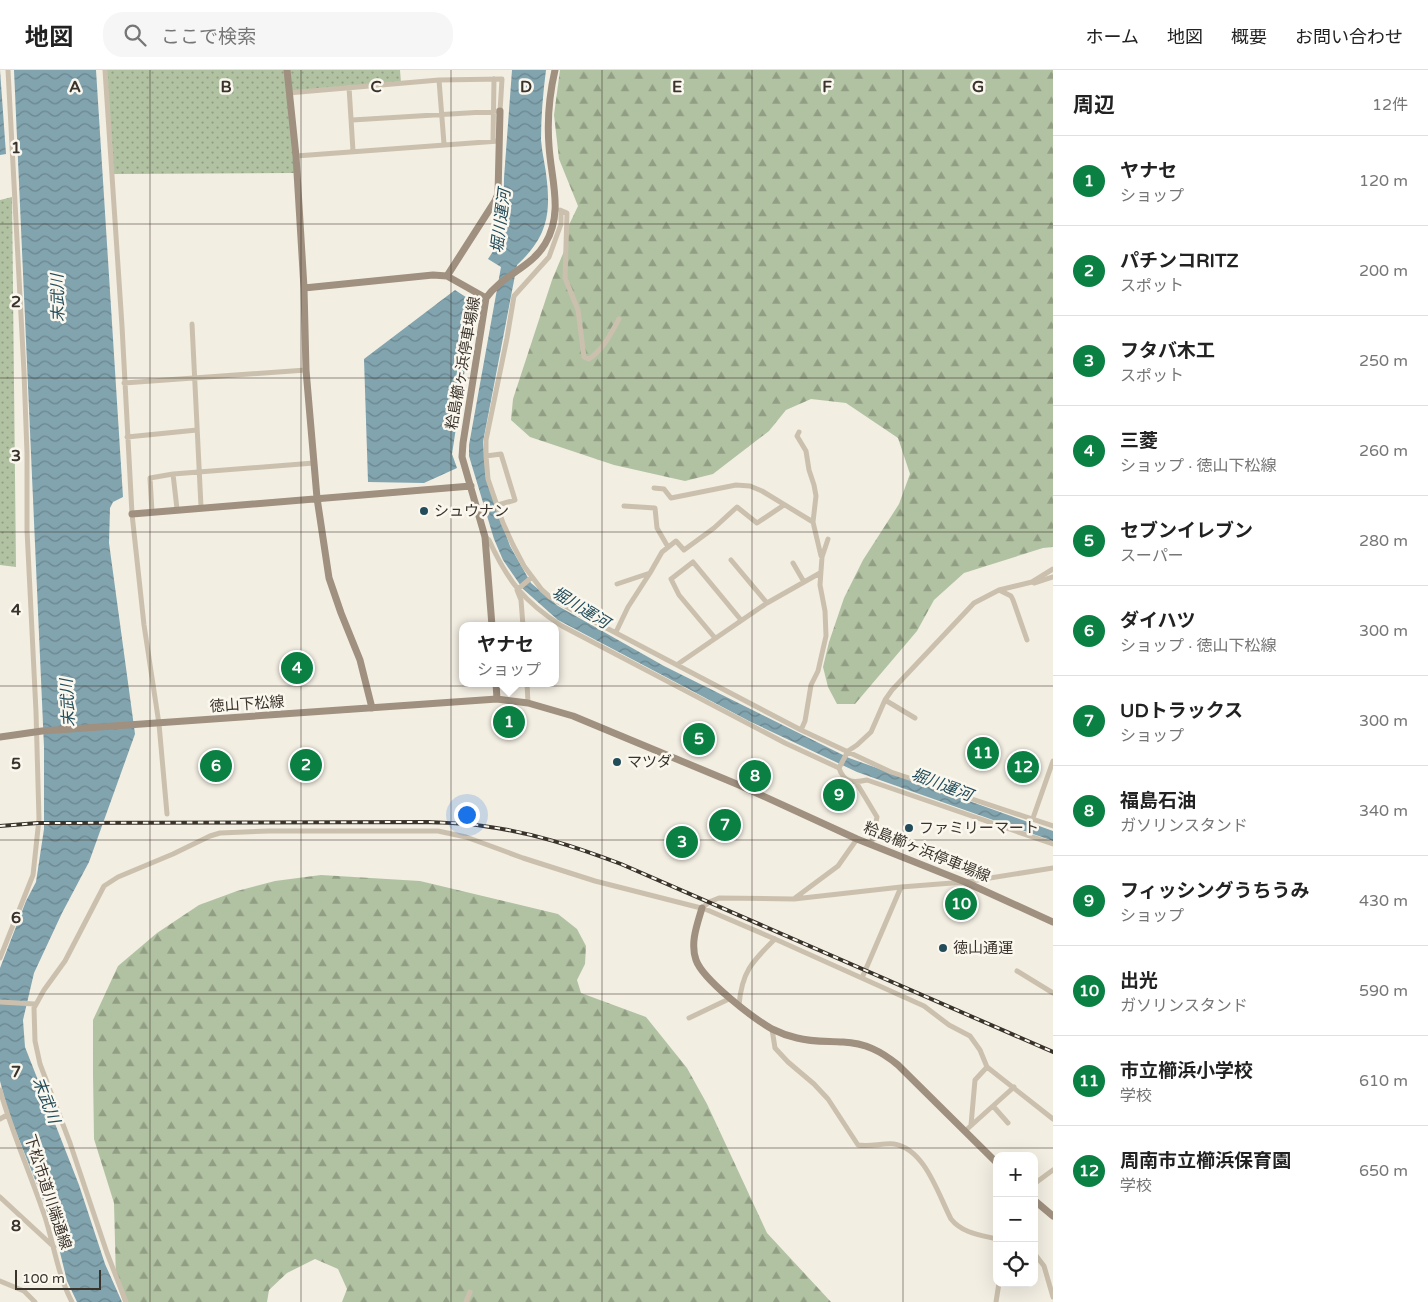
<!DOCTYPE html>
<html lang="ja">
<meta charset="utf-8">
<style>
body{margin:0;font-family:"Varela Round","Noto Sans JP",sans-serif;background:#f6f6f6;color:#222}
.controls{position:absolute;right:15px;bottom:15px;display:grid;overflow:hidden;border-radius:10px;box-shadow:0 5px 20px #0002}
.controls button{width:45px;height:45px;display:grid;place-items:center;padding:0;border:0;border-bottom:1px solid #e0e0e0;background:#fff;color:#222;font:25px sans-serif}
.scale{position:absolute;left:15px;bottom:12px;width:86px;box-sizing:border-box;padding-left:5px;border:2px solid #3a332c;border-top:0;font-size:14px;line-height:18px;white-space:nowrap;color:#3a332c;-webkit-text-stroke:4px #faf7ee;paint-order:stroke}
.you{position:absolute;left:466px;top:744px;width:18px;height:18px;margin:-12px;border:4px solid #fff;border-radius:50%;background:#1a73e8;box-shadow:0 0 0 8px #1a73e833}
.badge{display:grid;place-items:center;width:32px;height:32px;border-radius:50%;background:#0b8043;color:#fff;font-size:16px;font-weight:700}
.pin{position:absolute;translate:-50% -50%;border:2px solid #fff;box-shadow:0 1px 5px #0006}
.popup{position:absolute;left:459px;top:552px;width:100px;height:65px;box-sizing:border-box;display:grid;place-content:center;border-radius:10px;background:#fff;filter:drop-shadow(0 1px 4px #0005);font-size:16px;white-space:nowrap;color:#767676}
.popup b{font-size:19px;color:#222}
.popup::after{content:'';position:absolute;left:50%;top:100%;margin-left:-10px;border:10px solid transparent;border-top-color:#fff}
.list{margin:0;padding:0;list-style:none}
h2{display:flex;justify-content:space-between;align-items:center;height:65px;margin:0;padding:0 20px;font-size:21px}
h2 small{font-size:16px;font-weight:400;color:#767676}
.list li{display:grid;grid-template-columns:32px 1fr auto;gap:15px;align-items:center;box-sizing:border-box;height:90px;padding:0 20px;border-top:1px solid #e0e0e0}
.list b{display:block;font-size:19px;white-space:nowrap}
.list p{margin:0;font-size:16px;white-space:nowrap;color:#767676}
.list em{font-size:16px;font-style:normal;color:#767676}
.icon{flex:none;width:28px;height:28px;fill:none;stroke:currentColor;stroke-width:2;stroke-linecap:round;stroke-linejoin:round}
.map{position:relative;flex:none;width:1053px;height:1232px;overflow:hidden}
header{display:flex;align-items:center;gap:30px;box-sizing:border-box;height:70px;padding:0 25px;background:#fff;border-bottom:1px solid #e0e0e0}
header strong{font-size:24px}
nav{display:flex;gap:28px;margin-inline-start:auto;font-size:18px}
.search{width:350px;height:45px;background:#f6f6f6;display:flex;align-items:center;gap:12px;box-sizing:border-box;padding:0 18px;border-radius:20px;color:#767676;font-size:19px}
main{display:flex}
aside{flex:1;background:#fff}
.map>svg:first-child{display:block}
</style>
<header>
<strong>地図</strong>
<div class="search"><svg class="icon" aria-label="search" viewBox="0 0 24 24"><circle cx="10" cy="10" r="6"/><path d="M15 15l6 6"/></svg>ここで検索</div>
<nav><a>ホーム</a><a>地図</a><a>概要</a><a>お問い合わせ</a></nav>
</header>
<main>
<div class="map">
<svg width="1053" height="1232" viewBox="0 0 1053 1232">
<defs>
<pattern id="green-dots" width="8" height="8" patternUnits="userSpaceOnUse" patternTransform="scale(1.25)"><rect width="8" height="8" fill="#b1c2a2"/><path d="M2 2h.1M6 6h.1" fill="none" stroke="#919e84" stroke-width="1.8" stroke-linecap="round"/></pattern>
<pattern id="forest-firs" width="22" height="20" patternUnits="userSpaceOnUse" patternTransform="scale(1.25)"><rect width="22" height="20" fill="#b1c2a2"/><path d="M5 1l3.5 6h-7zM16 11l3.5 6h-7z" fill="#919e84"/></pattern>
<pattern id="water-waves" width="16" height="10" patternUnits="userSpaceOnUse" patternTransform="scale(1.25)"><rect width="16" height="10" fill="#81a4af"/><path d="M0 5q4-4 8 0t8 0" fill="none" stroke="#6b868f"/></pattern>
</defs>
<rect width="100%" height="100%" fill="#f3eee2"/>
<path fill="url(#green-dots)" d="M 105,0 L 400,0 L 401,13 L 288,23 L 298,103 L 111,104 Z
M 12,127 L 12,128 L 16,497 L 0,495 L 0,130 Z"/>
<path fill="url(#forest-firs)" d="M 560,0 L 1053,0 L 1053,477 L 1043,478 L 964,503 L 934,530 L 917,561 L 855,634 L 837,634 L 828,617 L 823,597 L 829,572 L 844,528 L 863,490 L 899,434 L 910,404 L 898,368 L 846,333 L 811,329 L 786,340 L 769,361 L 713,404 L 685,411 L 614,395 L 530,367 L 511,350 L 513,329 L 552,210 L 567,174 L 568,157 L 578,136 L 559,89 L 554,45 Z
M 321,805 L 420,811 L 558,844 L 577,859 L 586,876 L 585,894 L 577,910 L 581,923 L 646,947 L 687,998 L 707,1034 L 767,1163 L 831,1232 L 342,1232 L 347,1219 L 338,1199 L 315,1189 L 287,1203 L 269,1220 L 267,1232 L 123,1232 L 116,1211 L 114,1133 L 94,1069 L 93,1004 L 93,950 L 118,896 L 157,863 L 199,835 L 237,821 L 275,811 Z"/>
<path fill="url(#water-waves)" d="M 0,0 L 6,84 L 0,85 Z
M 14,0 L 96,0 L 123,427 L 113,432 L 110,438 L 109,473 L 135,664 L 89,792 L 62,843 L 34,903 L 23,950 L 25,977 L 79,1115 L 105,1194 L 122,1232 L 77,1232 L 67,1211 L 57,1170 L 42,1127 L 8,1042 L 0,1011 L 0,898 L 26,831 L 36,812 L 44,759 L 44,677 Z
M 512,0 L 546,0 C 543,23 541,46 541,70 C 542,84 546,98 547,112 C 551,149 544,170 517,195 L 483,372 L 486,408 L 510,476 L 531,513 L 558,536 L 664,596 L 849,688 L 1053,761 L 1053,771 L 857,702 L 749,651 L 558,550 L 523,519 L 503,490 L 494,469 L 469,386 L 469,375 L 501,197 L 488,189 L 503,166 L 504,108 Z
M 455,220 L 475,233 L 452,384 L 457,398 L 424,413 L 368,412 L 364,289 Z"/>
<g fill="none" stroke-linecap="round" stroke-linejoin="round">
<path stroke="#cbc0ad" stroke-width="5" d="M 105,0 L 122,256 L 132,444 L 144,555 L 159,654 L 167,744
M 439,10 L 444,74
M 349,17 L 353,81
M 288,23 L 439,10 L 502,9 L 500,41 L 352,50
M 493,71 L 494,9
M 296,86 L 499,71
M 560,140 L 567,143 L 565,208 L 578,240 L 584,287 L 589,289 C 603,280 611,263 619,249
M 561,141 L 561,154 L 549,187 L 514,226 L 507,268 L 486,370 L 486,386 L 488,409 L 503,453 L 513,475 L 524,496 L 542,520 L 550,527 L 574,541 L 801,660 L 891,702 L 1053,756
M 192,254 L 201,437
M 124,313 L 306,300
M 799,362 L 797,366 L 806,381 L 809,400 L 814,415 L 816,426 L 813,452 L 821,486
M 127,367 L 197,360
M 486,386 L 501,384 L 515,430 L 498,435
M 173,404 L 177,439
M 654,418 L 664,419 L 671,428 L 736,415 L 750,416 L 762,421 L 813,452
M 624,436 L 655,438 L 657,458 L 668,477
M 152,442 L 150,408 L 173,404 L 314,393
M 485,467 L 489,470 C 507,510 524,532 562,556 L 785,673 L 839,698
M 731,490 L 767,533
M 793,493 L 804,512
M 1053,499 L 1032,512 L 999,520 L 974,533 L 892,620 L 885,630 L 871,662 L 857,675 L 848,681 L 839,698 C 844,713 853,713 867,710 L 1053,774
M 1034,513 L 1053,507
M 617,514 L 650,503
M 999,520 L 1011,526 L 1013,530 L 1027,570
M 523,556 L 521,530 L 517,520 L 532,507
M 616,562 L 628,537 L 650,503 L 662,482 L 676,471 L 684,480 L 714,458 L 737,437 L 757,453 L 784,435
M 715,568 L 679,525 L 671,509 L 693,492 L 741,550
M 678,594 L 767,533 L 820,503
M 527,613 L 528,633
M 885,630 L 915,648
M 801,660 L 805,651 L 811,615 L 818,601 L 826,566 L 825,541 L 820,515 L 822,487 L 828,469
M 856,712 L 877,747 L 871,775
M 1033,748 L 1053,691
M 795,828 L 838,796 L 857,769
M 702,838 L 709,832 L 719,828 L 794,829 L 901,817 L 965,812 L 1053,798
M 0,888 L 33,805 L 39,749 L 36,642 L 27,460 L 27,383 L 24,302 L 8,0
M 1017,901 L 1053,923
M 862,908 L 901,817
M 0,932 L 35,934
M 739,935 C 742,901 752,892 775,869
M 689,948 L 731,928
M 772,959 L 775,978 L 788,992 L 814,1014 L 828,1029 L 858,1075 C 870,1077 882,1073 894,1074 C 925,1079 938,1124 951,1149 C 962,1163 980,1165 997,1169
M 0,1020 C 12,1063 31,1105 45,1147 C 54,1175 58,1206 72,1232
M 993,1036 L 1008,1053
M 0,1049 L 7,1045
M 971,1055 L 975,1010 L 987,997
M 965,1061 L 1014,1017
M 1034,1114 L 1053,1100
M 0,1127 L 54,1177
M 1034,1183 L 1044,1196 L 1053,1227
M 0,1211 L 24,1221 L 35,1232
M 126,1232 L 107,1183 L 70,1073 L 40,994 L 35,971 L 34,938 L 44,920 L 65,891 L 104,816 L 118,807 L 173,784 L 210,766 L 220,763 L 269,761 L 438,761 L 466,767 L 523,788 L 595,811 L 705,839 L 775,869 L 924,936 L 949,955 L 970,966 L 980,980 L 987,997 L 1053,1049
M 466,1232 L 470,1222
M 996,1232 L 999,1213"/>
<path stroke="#9f907f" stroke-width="7" d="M 287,0 L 296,86 L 304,218 L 306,300 L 317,428 L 329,508 L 341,543 L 360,590 L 372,638
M 447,206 L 495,131 L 498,124 L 500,41
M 304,218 L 433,205 L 447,206 L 486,228
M 132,444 L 471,416
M 492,556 L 485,467 L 462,387 L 463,373 L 486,228 C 502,205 531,198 545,174 C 564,143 551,109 549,76 C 547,50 549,26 555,0
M 496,613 L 497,629
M 0,667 L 42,661 L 497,629 L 528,633 L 573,646 L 739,715 L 857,769 L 965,812 L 1053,852
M 702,838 C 697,855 690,873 696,890 C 703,910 753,948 772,959 C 780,963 788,966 797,968 C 812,972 827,971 843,972 C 865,973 881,981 898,995 L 997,1093
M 1034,1130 L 1053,1146"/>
<g stroke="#3a332c" stroke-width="4">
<path id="rail" d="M 0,756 L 38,753 L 429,752 C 447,753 465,753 483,756 C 531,762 576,777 621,794 L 1053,982"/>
</g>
<use href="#rail" stroke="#faf7ee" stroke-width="2" stroke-dasharray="5.5" stroke-linecap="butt"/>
</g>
<path fill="none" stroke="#3a332c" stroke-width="1" stroke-opacity="0.55" d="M 150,0 L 150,1232M 301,0 L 301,1232M 451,0 L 451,1232M 602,0 L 602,1232M 752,0 L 752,1232M 903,0 L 903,1232M 0,154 L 1053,154M 0,308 L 1053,308M 0,462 L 1053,462M 0,616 L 1053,616M 0,770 L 1053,770M 0,924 L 1053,924M 0,1078 L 1053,1078"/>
<g fill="#224c5a" stroke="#faf7ee" stroke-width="2">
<circle cx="424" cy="441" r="5"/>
<circle cx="617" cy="692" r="5"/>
<circle cx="909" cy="758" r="5"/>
<circle cx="943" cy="878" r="5"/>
</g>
<g text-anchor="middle" stroke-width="5" stroke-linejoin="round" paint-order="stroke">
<g font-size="15" fill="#3a332c" stroke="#faf7ee">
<text transform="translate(463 293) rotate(-80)" y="5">粭島櫛ヶ浜停車場線</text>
<text transform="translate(247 634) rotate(-4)" y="5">徳山下松線</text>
<text transform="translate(927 782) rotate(22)" y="5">粭島櫛ヶ浜停車場線</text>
<text transform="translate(48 1122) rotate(72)" y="5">下松市道川端通線</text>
</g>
<g font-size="15" fill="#3a332c" stroke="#faf7ee" text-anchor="start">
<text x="434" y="446">シュウナン</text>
<text x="627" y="697">マツダ</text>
<text x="919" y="763">ファミリーマート</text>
<text x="953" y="883">徳山通運</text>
</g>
<g font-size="16" font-style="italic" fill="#224c5a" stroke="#faf7ee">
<text transform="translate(500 151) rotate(-83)" y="6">堀川運河</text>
<text transform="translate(57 228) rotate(-91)" y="6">末武川</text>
<text transform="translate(581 537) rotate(32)" y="6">堀川運河</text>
<text transform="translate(67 633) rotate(-93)" y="6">末武川</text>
<text transform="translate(942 714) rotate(21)" y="6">堀川運河</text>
<text transform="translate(47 1030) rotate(69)" y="6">末武川</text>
</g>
</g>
<g font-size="16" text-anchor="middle" font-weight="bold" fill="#3a332c" stroke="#faf7ee" stroke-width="5" stroke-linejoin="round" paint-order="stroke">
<text x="75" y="22">A</text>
<text x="226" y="22">B</text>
<text x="376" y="22">C</text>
<text x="526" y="22">D</text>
<text x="677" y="22">E</text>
<text x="827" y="22">F</text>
<text x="978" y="22">G</text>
<text x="16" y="83">1</text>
<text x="16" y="237">2</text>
<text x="16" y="391">3</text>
<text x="16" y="545">4</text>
<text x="16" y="699">5</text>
<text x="16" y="853">6</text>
<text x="16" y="1007">7</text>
<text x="16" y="1161">8</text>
</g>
</svg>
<div class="controls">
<button>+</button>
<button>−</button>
<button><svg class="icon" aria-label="locate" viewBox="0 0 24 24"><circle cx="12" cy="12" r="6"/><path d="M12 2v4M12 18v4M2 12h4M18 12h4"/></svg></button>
</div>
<div class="scale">100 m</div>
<div class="you"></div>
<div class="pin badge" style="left:509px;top:652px">1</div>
<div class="popup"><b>ヤナセ</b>ショップ</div>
<div class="pin badge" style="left:306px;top:695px">2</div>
<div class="pin badge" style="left:682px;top:772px">3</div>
<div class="pin badge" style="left:297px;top:598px">4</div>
<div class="pin badge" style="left:699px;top:669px">5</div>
<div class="pin badge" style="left:216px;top:696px">6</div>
<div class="pin badge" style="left:725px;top:755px">7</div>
<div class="pin badge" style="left:755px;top:706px">8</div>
<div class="pin badge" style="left:839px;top:725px">9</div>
<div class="pin badge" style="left:961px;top:834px">10</div>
<div class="pin badge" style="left:983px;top:683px">11</div>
<div class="pin badge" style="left:1023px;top:697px">12</div>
</div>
<aside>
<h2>周辺<small>12件</small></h2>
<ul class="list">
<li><span class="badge">1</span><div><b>ヤナセ</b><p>ショップ</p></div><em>120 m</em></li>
<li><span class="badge">2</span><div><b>パチンコRITZ</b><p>スポット</p></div><em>200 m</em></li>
<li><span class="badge">3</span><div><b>フタバ木工</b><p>スポット</p></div><em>250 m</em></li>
<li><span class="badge">4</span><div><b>三菱</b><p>ショップ · 徳山下松線</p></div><em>260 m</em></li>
<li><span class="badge">5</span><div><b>セブンイレブン</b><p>スーパー</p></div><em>280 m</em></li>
<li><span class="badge">6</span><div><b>ダイハツ</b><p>ショップ · 徳山下松線</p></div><em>300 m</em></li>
<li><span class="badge">7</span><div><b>UDトラックス</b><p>ショップ</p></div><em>300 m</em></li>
<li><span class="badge">8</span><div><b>福島石油</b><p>ガソリンスタンド</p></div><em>340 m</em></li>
<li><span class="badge">9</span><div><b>フィッシングうちうみ</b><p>ショップ</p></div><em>430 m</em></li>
<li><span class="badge">10</span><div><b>出光</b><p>ガソリンスタンド</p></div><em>590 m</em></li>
<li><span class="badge">11</span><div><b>市立櫛浜小学校</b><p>学校</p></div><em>610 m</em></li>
<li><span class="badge">12</span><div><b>周南市立櫛浜保育園</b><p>学校</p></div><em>650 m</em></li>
</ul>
</aside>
</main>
